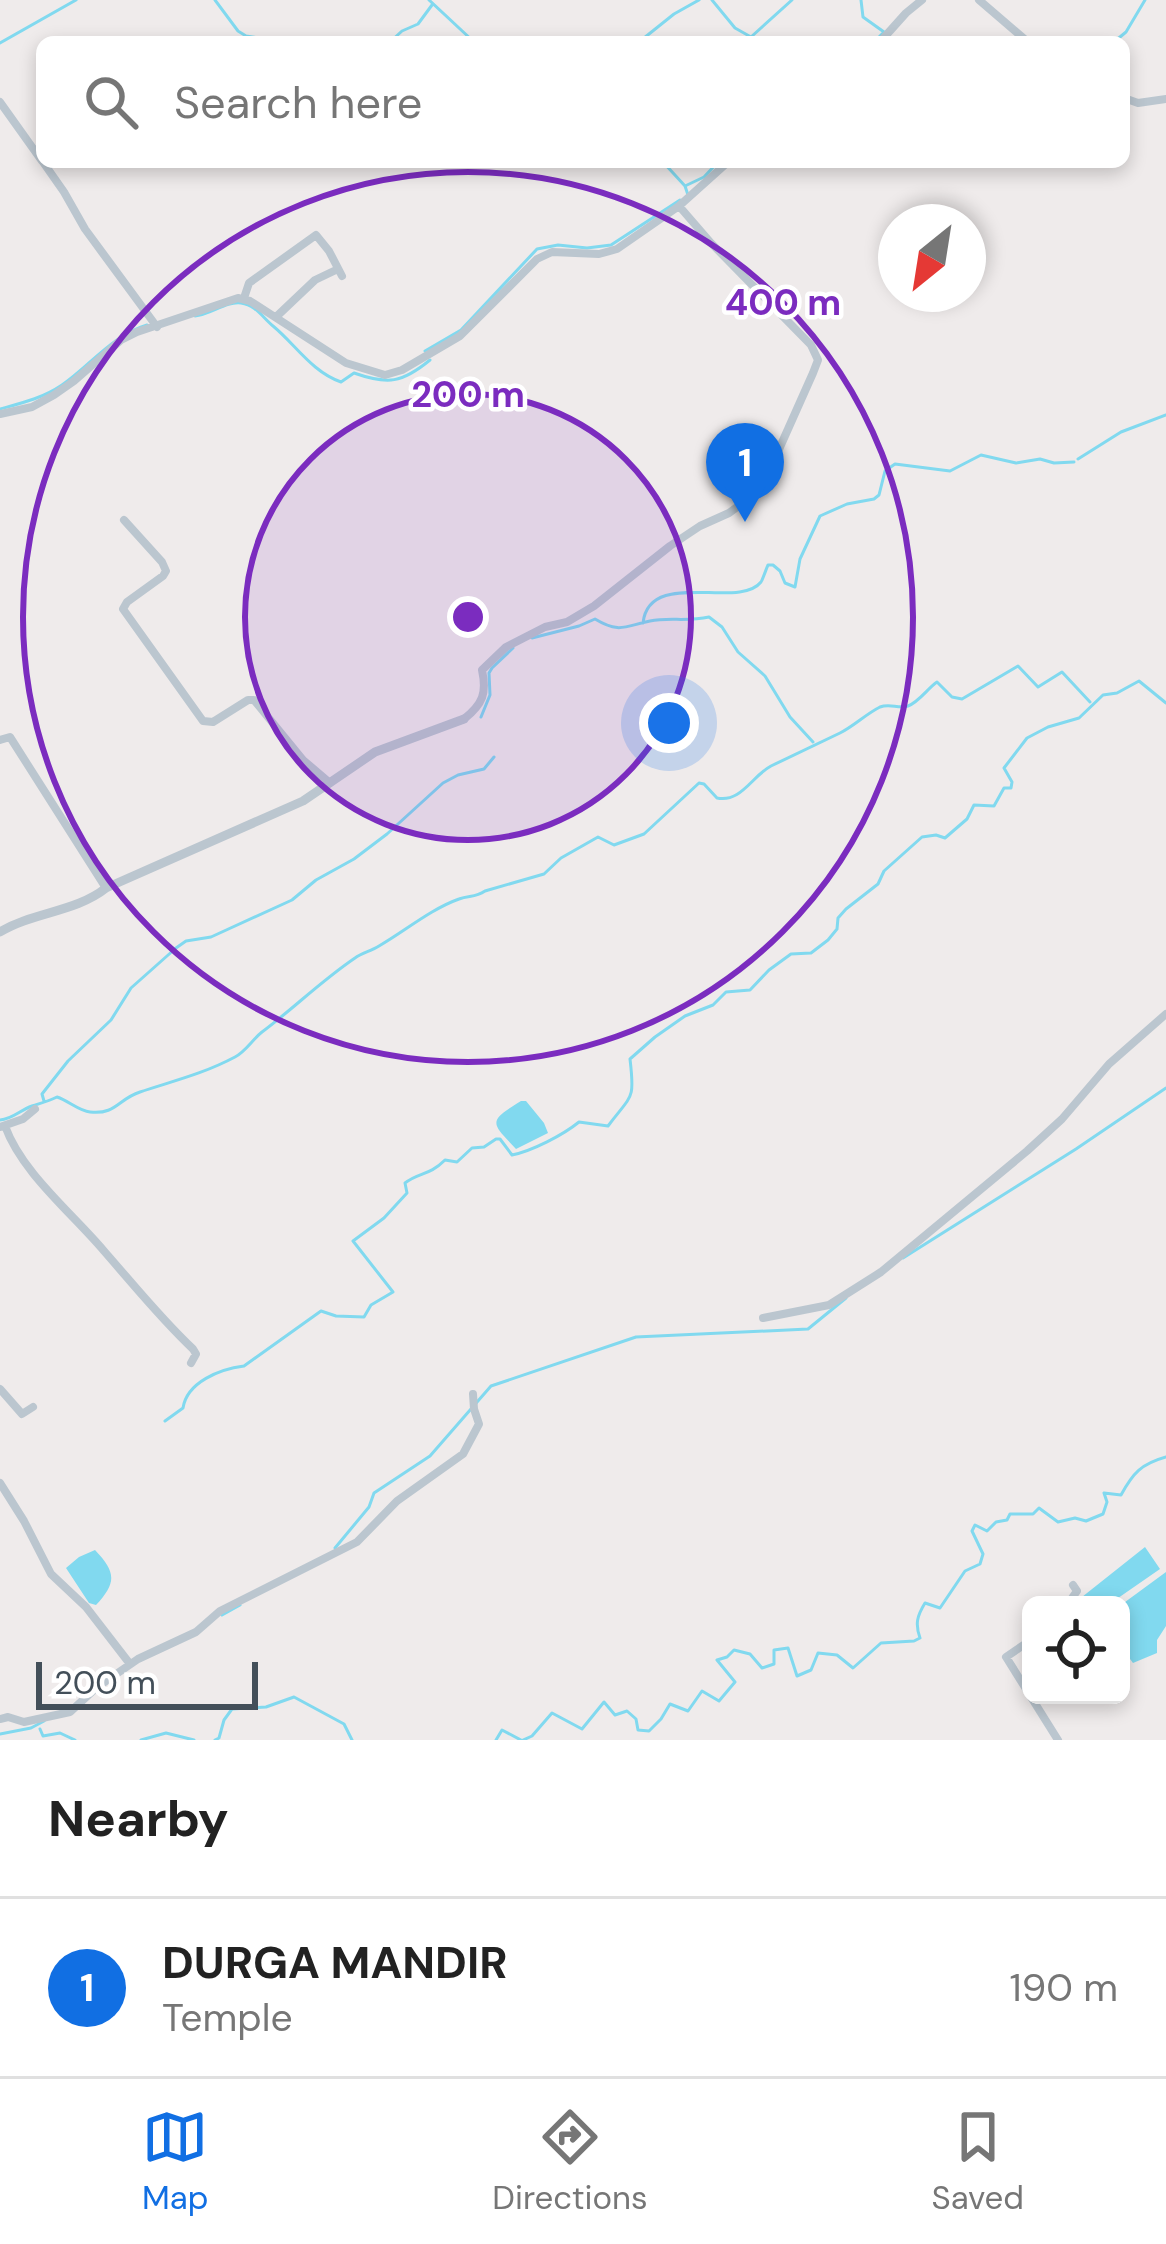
<!DOCTYPE html>
<style>
body{margin:0;font-family:"DM Sans",sans-serif;background:#f2f2f2;color:#222}
.controls{position:absolute;right:36px;bottom:36px;display:grid;overflow:hidden;border-radius:18px;box-shadow:0 6px 18px #0003}
.controls button{width:108px;height:108px;display:grid;place-items:center;padding:0;border:0;border-bottom:3px solid #e0e0e0;background:#fff;color:#222;font:60px sans-serif}
.compass{position:absolute;left:878px;top:204px;width:108px;height:108px;border-radius:50%;background:#fff;box-shadow:0 6px 18px #0003;rotate:210deg}
.scale{position:absolute;left:36px;bottom:30px;width:222px;box-sizing:border-box;padding-left:12px;border:6px solid #434f59;border-top:0;font-size:33px;line-height:42px;white-space:nowrap;color:#434f59;-webkit-text-stroke:9px #fff;paint-order:stroke}
.you{position:absolute;left:669px;top:723px;width:42px;height:42px;margin:-30px;border:9px solid #fff;border-radius:50%;background:#1a73e8;box-shadow:0 0 0 18px #1a73e833}
.badge{display:grid;place-items:center;width:78px;height:78px;border-radius:50%;background:#116fe3;color:#fff;font-size:39px;font-weight:700}
.pin{position:absolute;translate:-50% -99px;filter:drop-shadow(0 3px 6px #0008)}
.pin::after{content:'';position:absolute;top:63px;width:42px;height:36px;background:inherit;clip-path:polygon(0 0,100% 0,50% 100%)}
.list{margin:0;padding:0;list-style:none}
h2{display:flex;justify-content:space-between;align-items:center;height:156px;margin:0;padding:0 48px;font-size:51px}
h2 small{font-size:39px;font-weight:400;color:#767676}
.list li{display:grid;grid-template-columns:78px 1fr auto;gap:36px;align-items:center;box-sizing:border-box;height:180px;padding:0 48px;border-top:3px solid #e0e0e0}
.list b{display:block;font-size:45px;white-space:nowrap}
.list p{margin:0;font-size:39px;white-space:nowrap;color:#767676}
.list em{font-size:39px;font-style:normal;color:#767676}
.icon{flex:none;width:66px;height:66px;fill:none;stroke:currentColor;stroke-width:2;stroke-linecap:round;stroke-linejoin:round}
.map{position:relative;flex:none;width:1166px;height:1740px;overflow:hidden}
.search{position:absolute;background:#fff;box-shadow:0 6px 18px #0003;left:36px;right:36px;top:36px;height:132px;display:flex;align-items:center;gap:30px;box-sizing:border-box;padding:0 42px;border-radius:18px;color:#767676;font-size:45px}
.sheet{height:336px;background:#fff}
nav{display:flex;justify-content:space-around;align-items:center;box-sizing:border-box;height:168px;border-top:3px solid #e0e0e0;background:#fff;font-size:33px;color:#767676}
nav a{display:grid;justify-items:center;gap:6px}
nav .on{color:#116fe3}
.map>svg:first-child{display:block}
</style>
<div class="map">
<svg width="1166" height="1740" viewBox="0 0 1166 1740">
<rect width="100%" height="100%" fill="#efebeb"/>
<path fill="#81d9ef" d="M 521,1101 L 526,1101 L 544,1123 L 548,1133 L 516,1149 C 491,1122 487,1122 521,1101 Z
M 1145,1547 L 1160,1569 L 1108,1605 L 1088,1605 L 1082,1597 Z
M 95,1550 C 117,1573 116,1583 96,1605 L 89,1603 L 66,1568 L 79,1557 Z
M 1166,1572 L 1166,1626 L 1157,1640 L 1157,1653 L 1133,1663 L 1121,1647 L 1121,1605 Z"/>
<g fill="none" stroke-linecap="round" stroke-linejoin="round">
<path stroke="#81d9ef" stroke-width="3" d="M 215,0 L 238,31 L 246,36 L 288,42
M 429,0 L 474,42
M 712,0 L 735,28 L 751,37 L 792,0
M 861,0 L 863,17 L 884,32 L 874,42
M 890,37 L 900,42
M 390,42 L 402,31 L 418,24 L 432,5
M 639,42 L 674,14 L 699,0
M 1114,42 L 1126,32 L 1145,0
M 0,43 L 76,0
M 663,162 L 685,186
M 688,195 L 685,186 L 704,177 L 718,162
M 195,316 C 210,315 226,301 241,303 C 256,305 263,318 273,326 C 295,344 312,372 341,382 L 354,373 C 388,385 402,383 430,360
M 425,351 L 461,330 L 537,249 L 558,245 L 587,248 L 611,245 L 680,200
M 0,409 C 22,403 43,398 62,385 C 91,365 111,336 147,325
M 1078,459 L 1121,432 L 1166,415
M 643,623 C 649,568 739,610 761,582 C 762,581 767,567 768,565 L 773,565 L 780,571 L 785,583 L 795,587 L 800,559 L 820,516 L 847,504 L 874,499 L 879,495 L 885,471 L 895,464 L 950,471 L 981,455 L 1016,463 L 1040,459 L 1054,463 L 1074,462
M 532,638 L 579,626 L 595,619 C 620,634 625,626 650,621 C 669,617 687,622 709,617 L 722,627 L 738,652 L 765,676 L 790,717 L 813,742
M 481,717 L 490,695 L 489,673 L 492,668 L 513,648
M 44,1101 L 42,1094 L 68,1061 L 111,1020 L 131,988 L 176,948 L 186,941 L 211,937 L 292,900 L 316,880 L 354,859 L 387,834 L 443,783 L 458,775 L 484,769 L 494,757
M 0,1120 C 13,1119 20,1110 32,1106 C 41,1103 49,1101 57,1097 C 69,1101 79,1111 90,1112 C 116,1115 118,1099 140,1092 C 173,1081 203,1074 235,1057 C 246,1051 252,1040 262,1032 C 293,1009 321,981 355,958 C 362,953 371,951 379,946 C 405,931 431,909 459,899 C 469,895 475,898 485,891 L 544,874 L 561,858 L 598,837 L 614,845 L 644,834 L 699,783 L 704,784 L 717,798 C 741,803 752,776 771,766 C 794,755 817,744 840,733 C 854,726 866,714 880,707 C 890,703 898,709 908,706 C 919,702 928,688 937,682 L 952,697 L 962,699 L 1018,666 L 1038,687 L 1062,672 L 1090,702
M 903,1258 L 1076,1149 L 1166,1088
M 165,1421 L 183,1408 C 187,1382 220,1369 244,1366 L 321,1311 L 336,1316 L 364,1317 L 371,1305 L 393,1292 L 353,1241 L 384,1218 L 407,1193 L 405,1183 C 419,1172 429,1176 445,1160 L 457,1162 L 472,1148 L 484,1147 L 496,1139 L 500,1139 L 512,1155 C 532,1151 563,1135 579,1122 L 608,1126 C 632,1094 635,1101 630,1059 L 655,1037 L 685,1016 L 713,1005 L 726,992 L 750,990 L 769,970 L 791,954 L 811,953 L 828,940 L 837,929 L 838,918 L 846,909 L 878,884 L 884,871 L 922,837 L 936,835 L 945,838 L 967,819 L 974,805 L 994,806 L 1004,788 L 1011,788 L 1012,782 L 1004,768 L 1027,738 L 1048,727 L 1079,718 L 1103,695 L 1117,693 L 1139,681 L 1166,703
M 335,1548 L 369,1507 L 374,1493 L 430,1456 L 491,1386 L 636,1337 L 808,1329 L 846,1298
M 222,1615 L 240,1605
M 40,1729 L 43,1736 L 60,1733 L 75,1740
M 0,1734 L 31,1728 L 44,1721
M 141,1740 L 166,1733 L 194,1740
M 215,1740 L 219,1738 L 224,1720 L 232,1709 L 266,1707 L 294,1697 L 344,1724 L 352,1740
M 496,1740 L 502,1730 L 521,1740
M 523,1740 L 532,1736 L 552,1713 L 582,1729 L 604,1702 L 615,1715 L 627,1711 L 636,1719 L 638,1730 L 649,1731 L 661,1719 L 670,1704 L 688,1711 L 702,1691 L 719,1701 L 735,1682 L 717,1660 L 727,1657 L 734,1650 L 750,1654 L 762,1668 L 774,1664 L 774,1650 L 788,1648 L 797,1676 L 811,1670 L 818,1653 L 837,1655 L 853,1668 L 881,1643 L 914,1641 L 920,1638 C 915,1624 917,1616 925,1603 L 940,1608 L 965,1571 L 980,1564 L 983,1554 L 972,1531 L 975,1525 L 987,1531 L 996,1522 L 1007,1520 L 1010,1514 L 1033,1514 L 1039,1508 L 1058,1522 L 1075,1518 L 1086,1521 L 1103,1514 L 1107,1502 L 1104,1493 L 1121,1495 C 1133,1473 1141,1464 1166,1457"/>
<path stroke="#bbc6cf" stroke-width="8" d="M 979,0 L 1028,42
M 880,42 L 906,13 L 922,0
M 1124,98 L 1138,103 L 1166,99
M 0,102 L 42,161
M 43,162 L 64,192 L 85,229 L 157,327
M 244,298 L 249,283 L 316,235 L 329,251 L 342,276
M 276,317 L 315,280 L 338,269
M 0,414 L 32,407 L 54,395 L 74,381 L 121,340 L 137,332 L 238,298 L 250,301 L 346,363 L 385,375 L 402,370 L 460,336 L 537,259 L 552,252 L 599,254 L 617,249 L 679,206 L 728,162
M 124,520 L 162,562 L 166,571 L 163,576 L 127,602 L 123,609 L 203,721 L 213,722 L 248,700 L 254,700 L 303,760 L 330,783
M 464,719 C 483,704 487,693 482,670 L 506,647 L 545,627 L 567,622 L 594,606 L 670,546 L 700,526 L 729,513 L 748,499 L 768,474 L 813,373 L 818,360 L 811,345 L 711,243 L 679,206
M 0,740 L 10,737 L 106,888
M 5,1126 C 22,1173 72,1213 104,1251 C 133,1284 161,1319 193,1349 L 196,1354 L 191,1363
M 0,1127 L 23,1119 L 35,1109
M 763,1318 L 829,1305 L 881,1272 L 1027,1151 L 1062,1119 L 1109,1064 L 1166,1014
M 0,1389 L 22,1414 L 33,1407
M 0,1483 L 24,1521 L 51,1574 L 86,1607 L 130,1664
M 1067,1605 L 1077,1591 L 1073,1585
M 1031,1640 L 1006,1657 L 1058,1740
M 0,1719 L 8,1717 L 24,1722 L 70,1712 L 96,1688 L 138,1659 L 196,1632 L 220,1611 L 357,1542 L 397,1501 L 463,1454 L 479,1424 L 474,1409 L 473,1394"/>
<path stroke="#bbc6cf" stroke-width="9" d="M 0,932 C 33,912 76,912 106,888 L 303,801 L 375,752 L 464,719"/>
</g>
<circle cx="468" cy="617" r="223" fill="#7b2cbf" fill-opacity=".12"/>
<g fill="none" stroke="#7b2cbf" stroke-width="6">
<circle cx="468" cy="617" r="223"/>
<circle cx="468" cy="617" r="445"/>
</g>
<circle cx="468" cy="617" r="18" fill="#7b2cbf" stroke="#fff" stroke-width="6"/>
<g font-size="36" text-anchor="middle" font-weight="bold" fill="#7b2cbf" stroke="#fff" stroke-width="9" stroke-linejoin="round" paint-order="stroke">
<text x="783" y="315">400 m</text>
<text x="468" y="407">200 m</text>
</g>
</svg>
<div class="controls">
<button><svg class="icon" aria-label="locate" viewBox="0 0 24 24"><circle cx="12" cy="12" r="6"/><path d="M12 2v4M12 18v4M2 12h4M18 12h4"/></svg></button>
</div>
<svg class="compass" viewBox="-18 -18 36 36"><path d="M0-13l5 13h-10z" fill="#e53935"/><path d="M0 13l5-13h-10z" fill="#767676"/></svg>
<div class="scale">200 m</div>
<div class="you"></div>
<div class="pin badge" style="left:745px;top:522px">1</div>
<div class="search"><svg class="icon" aria-label="search" viewBox="0 0 24 24"><circle cx="10" cy="10" r="6"/><path d="M15 15l6 6"/></svg>Search here</div>
</div>
<section class="sheet">
<h2>Nearby<small></small></h2>
<ul class="list">
<li><span class="badge">1</span><div><b>DURGA MANDIR</b><p>Temple</p></div><em>190 m</em></li>
</ul>
</section>
<nav>
<a class="on"><svg class="icon" aria-label="map" viewBox="0 0 24 24"><path d="M3 6l6-2 6 2 6-2v14l-6 2-6-2-6 2zM9 4v14M15 6v14"/></svg>Map</a>
<a><svg class="icon" aria-label="directions" viewBox="0 0 24 24"><path d="M12 3l9 9-9 9-9-9zM9 14v-3h6M13 9l2 2-2 2"/></svg>Directions</a>
<a><svg class="icon" aria-label="saved" viewBox="0 0 24 24"><path d="M7 4h10v16l-5-4-5 4z"/></svg>Saved</a>
</nav>
